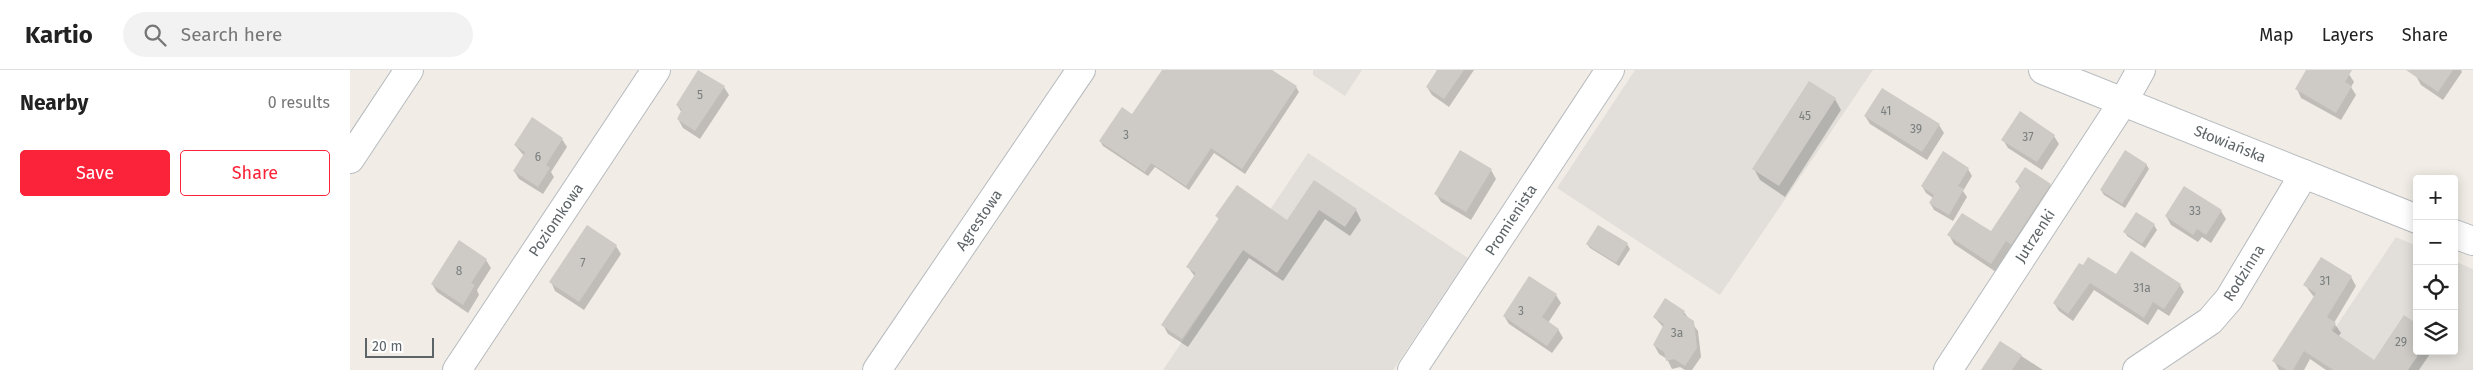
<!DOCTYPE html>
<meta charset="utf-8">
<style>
body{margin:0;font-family:"Fira Sans",sans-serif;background:#f2f2f2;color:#222}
.controls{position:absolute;right:15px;bottom:15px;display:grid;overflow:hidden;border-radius:5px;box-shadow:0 2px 12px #0003}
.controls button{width:45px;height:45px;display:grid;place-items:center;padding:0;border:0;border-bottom:1px solid #e0e0e0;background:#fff;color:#222;font:25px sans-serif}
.scale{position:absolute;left:15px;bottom:12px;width:69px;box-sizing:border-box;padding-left:5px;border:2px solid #5d6468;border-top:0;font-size:14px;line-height:18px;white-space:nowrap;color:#5d6468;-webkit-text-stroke:4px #fff;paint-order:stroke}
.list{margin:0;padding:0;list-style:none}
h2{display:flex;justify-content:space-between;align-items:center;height:65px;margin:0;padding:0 20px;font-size:21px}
h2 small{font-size:16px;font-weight:400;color:#767676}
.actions{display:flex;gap:10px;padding:15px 20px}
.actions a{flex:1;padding:11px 0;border:1px solid #fa2339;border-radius:5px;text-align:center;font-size:18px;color:#fa2339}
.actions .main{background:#fa2339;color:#fff}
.icon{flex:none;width:28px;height:28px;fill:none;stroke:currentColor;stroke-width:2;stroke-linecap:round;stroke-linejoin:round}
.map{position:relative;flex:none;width:2123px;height:300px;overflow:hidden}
header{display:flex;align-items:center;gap:30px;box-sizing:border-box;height:70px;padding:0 25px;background:#fff;border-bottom:1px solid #e0e0e0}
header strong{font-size:24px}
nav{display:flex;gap:28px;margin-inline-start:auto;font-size:18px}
.search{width:350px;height:45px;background:#f2f2f2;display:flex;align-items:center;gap:12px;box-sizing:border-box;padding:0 18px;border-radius:28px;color:#767676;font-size:19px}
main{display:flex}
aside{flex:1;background:#fff}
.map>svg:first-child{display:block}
</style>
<header>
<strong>Kartio</strong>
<div class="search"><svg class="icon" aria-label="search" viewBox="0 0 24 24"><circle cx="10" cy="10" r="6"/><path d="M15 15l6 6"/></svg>Search here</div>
<nav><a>Map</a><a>Layers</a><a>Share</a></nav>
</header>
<main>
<aside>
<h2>Nearby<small>0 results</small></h2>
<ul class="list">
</ul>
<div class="actions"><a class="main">Save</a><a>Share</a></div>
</aside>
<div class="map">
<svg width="2123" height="300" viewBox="0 0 2123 300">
<rect width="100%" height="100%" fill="#f1ede6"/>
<path fill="#e2dfda" d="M 963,0 L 1012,0 L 995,26 L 963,5 Z
M 1285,0 L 1523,0 L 1370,225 L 1207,118 Z
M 958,83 L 1118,188 L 1043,300 L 813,300 Z
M 2046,167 L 2067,176 L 2067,281 L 2104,281 L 2104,191 L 2123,199 L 2123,300 L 1983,300 L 1965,288 Z"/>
<path fill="#0003" d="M 813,0 L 921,0 L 946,17 L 949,22 L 895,104 L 864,83 L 839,120 L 805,97 L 798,106 L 753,76 L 750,71 L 782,46 Z
M 1089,0 L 1124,0 L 1099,37 L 1082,25 L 1077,17 Z
M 1958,0 L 1992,0 L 1999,4 L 2004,12 L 2001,17 L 2006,25 L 1991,50 L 1951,28 L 1947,19 Z
M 2071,0 L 2111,0 L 2112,2 L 2093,30 L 2071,15 L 2066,6 Z
M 374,17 L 379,25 L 350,69 L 333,58 L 328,49 L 332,43 L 327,35 Z
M 1485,29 L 1491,40 L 1435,127 L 1410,110 L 1404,99 Z
M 1515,46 L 1589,55 L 1594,63 L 1577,90 L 1520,54 Z
M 182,49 L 212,69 L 217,77 L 201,102 L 204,107 L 193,124 L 169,109 L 164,101 L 174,86 L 165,75 Z
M 1704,66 L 1709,74 L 1692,100 L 1658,78 L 1653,70 Z
M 1593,83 L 1618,99 L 1622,106 L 1613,121 L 1617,127 L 1603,151 L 1584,140 L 1580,133 L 1583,128 L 1576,123 L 1572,116 Z
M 1796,94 L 1799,99 L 1775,138 L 1754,125 L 1751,120 Z
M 1141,100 L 1146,109 L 1121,150 L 1091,132 L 1086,124 Z
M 965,112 L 1006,140 L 1011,150 L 1000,166 L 975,149 L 933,211 L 899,188 L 838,277 L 818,264 L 813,255 L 845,207 L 838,197 L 869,150 L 867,146 L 938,152 Z
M 1667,112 L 1700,115 L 1705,123 L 1666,182 L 1661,179 L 1646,202 L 1604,174 L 1599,165 L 1642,163 L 1670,118 Z
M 1871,141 L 1876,149 L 1861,173 L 1852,167 L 1848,172 L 1821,155 L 1816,146 Z
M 1786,144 L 1804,155 L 1807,160 L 1795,178 L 1777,166 L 1775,162 Z
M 1248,156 L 1277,174 L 1280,179 L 1269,196 L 1240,178 L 1237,174 Z
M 266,176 L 271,184 L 234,240 L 205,221 L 201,212 Z
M 136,190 L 141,198 L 127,220 L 129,225 L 118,243 L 87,222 L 82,214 Z
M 1733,197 L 1766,206 L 1830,215 L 1834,222 L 1819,246 L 1808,239 L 1798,255 L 1744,220 L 1723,251 L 1709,241 L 1704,233 Z
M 2001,207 L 2006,216 L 1984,253 L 1991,263 L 1988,267 L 2024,291 L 2067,281 L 2082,281 L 2069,300 L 1976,300 L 1960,289 L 1954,300 L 1929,300 L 1924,291 L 1964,227 L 1955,215 Z
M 1206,225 L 1211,233 L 1198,253 L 1208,259 L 1213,268 L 1202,283 L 1159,254 L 1154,246 Z
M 1334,242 L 1348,261 L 1351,287 L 1342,300 L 1335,300 L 1330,297 L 1322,299 L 1317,289 L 1309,284 L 1304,275 L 1314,258 L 1304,247 Z
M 1650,272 L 1693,300 L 1633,300 Z"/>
<path fill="#cecac5" d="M 348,0 L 375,16 L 345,61 L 327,49 L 332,39 L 326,35 Z
M 812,0 L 922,0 L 947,16 L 892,99 L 861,78 L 836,116 L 801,93 L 795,102 L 749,71 L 772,37 L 782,44 Z
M 1087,0 L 1114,0 L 1094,29 L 1076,17 Z
M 1956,0 L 2002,0 L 1995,12 L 2002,16 L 1986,43 L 1945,19 Z
M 2056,0 L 2103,0 L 2088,22 Z
M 1459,11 L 1486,28 L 1429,116 L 1402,99 Z
M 1532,18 L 1590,54 L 1572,82 L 1514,46 Z
M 1670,41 L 1705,65 L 1687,92 L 1651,70 Z
M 182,47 L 213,68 L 196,95 L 200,98 L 188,117 L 163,101 L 175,82 L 164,75 Z
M 1110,80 L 1142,99 L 1116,142 L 1084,124 Z
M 1775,80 L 1797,94 L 1772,134 L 1750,120 Z
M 1593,81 L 1619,98 L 1608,116 L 1614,119 L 1599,145 L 1579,133 L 1584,125 L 1571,116 Z
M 1675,97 L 1701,114 L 1661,175 L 1656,171 L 1641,194 L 1597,165 L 1612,143 L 1641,161 L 1671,116 L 1665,112 Z
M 964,110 L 1007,139 L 995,157 L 969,140 L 927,203 L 893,180 L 832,269 L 811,255 L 846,203 L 836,197 L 869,148 L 865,146 L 887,115 L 937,150 Z
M 1834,116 L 1872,140 L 1856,165 L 1847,159 L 1843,165 L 1815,146 Z
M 1786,142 L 1805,154 L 1792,174 L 1773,162 Z
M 237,155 L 267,175 L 229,232 L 199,212 Z
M 1248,155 L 1278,173 L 1266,193 L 1236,174 Z
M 109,170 L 137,189 L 121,213 L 125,215 L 113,235 L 81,214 Z
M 1781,181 L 1831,214 L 1814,239 L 1803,232 L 1794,248 L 1740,213 L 1718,244 L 1703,233 L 1729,193 L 1733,195 L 1738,187 L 1766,204 Z
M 1971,187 L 2002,206 L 1977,247 L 1986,253 L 1981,260 L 2024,290 L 2054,245 L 2067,254 L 2067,287 L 2058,300 L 1983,300 L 1954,281 L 1943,300 L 1937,300 L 1922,291 L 1966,223 L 1953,215 Z
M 1179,206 L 1207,224 L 1192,247 L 1209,259 L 1197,276 L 1153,246 Z
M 1315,228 L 1335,241 L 1333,244 L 1344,251 L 1347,278 L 1335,296 L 1324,289 L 1316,291 L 1314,282 L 1303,275 L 1314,254 L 1303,247 Z
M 1650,271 L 1672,285 L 1662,300 L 1631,300 Z"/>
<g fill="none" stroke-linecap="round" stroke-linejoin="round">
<g stroke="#b6babe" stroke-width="30">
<path id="minor" d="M 0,89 L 59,0
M 107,300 L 306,0
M 527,300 L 731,0
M 1062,300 L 1260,0
M 1598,300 L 1773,32 L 1791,0
M 1787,300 L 1860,251 L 1879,229 L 1954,104"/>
</g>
<g stroke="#b6babe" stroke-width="30">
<path id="tertiary" d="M 1693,0 L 2067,149
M 2104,164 L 2123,171"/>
</g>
<use href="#minor" stroke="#fff" stroke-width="28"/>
<use href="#tertiary" stroke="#fff" stroke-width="28"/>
</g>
<g text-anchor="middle" stroke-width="4" stroke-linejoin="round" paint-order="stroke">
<g font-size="12" fill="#797e7f">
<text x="350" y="29">5</text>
<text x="1536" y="45">41</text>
<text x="1455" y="50">45</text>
<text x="1566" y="63">39</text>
<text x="776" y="69">3</text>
<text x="1678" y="71">37</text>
<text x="188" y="91">6</text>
<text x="1845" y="145">33</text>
<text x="233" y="197">7</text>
<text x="109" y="205">8</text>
<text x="1975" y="215">31</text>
<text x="1792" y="222">31a</text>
<text x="1171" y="245">3</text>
<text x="1327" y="267">3a</text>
<text x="2051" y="276">29</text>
</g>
<g font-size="15" fill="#5d6468" stroke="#fff">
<text transform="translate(1880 74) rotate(22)" y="5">Słowiańska</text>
<text transform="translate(206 150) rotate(-56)" y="5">Poziomkowa</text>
<text transform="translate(629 150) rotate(-56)" y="5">Agrestowa</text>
<text transform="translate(1161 150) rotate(-57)" y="5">Promienista</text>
<text transform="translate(1685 166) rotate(-57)" y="5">Jutrzenki</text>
<text transform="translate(1894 203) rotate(-58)" y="5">Rodzinna</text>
</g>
</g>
</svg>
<div class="controls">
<button>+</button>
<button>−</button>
<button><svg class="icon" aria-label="locate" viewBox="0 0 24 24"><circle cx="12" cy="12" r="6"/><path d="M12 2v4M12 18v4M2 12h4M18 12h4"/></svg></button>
<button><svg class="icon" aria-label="layers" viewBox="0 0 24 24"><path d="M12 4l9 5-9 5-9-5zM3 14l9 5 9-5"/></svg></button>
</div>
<div class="scale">20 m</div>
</div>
</main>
